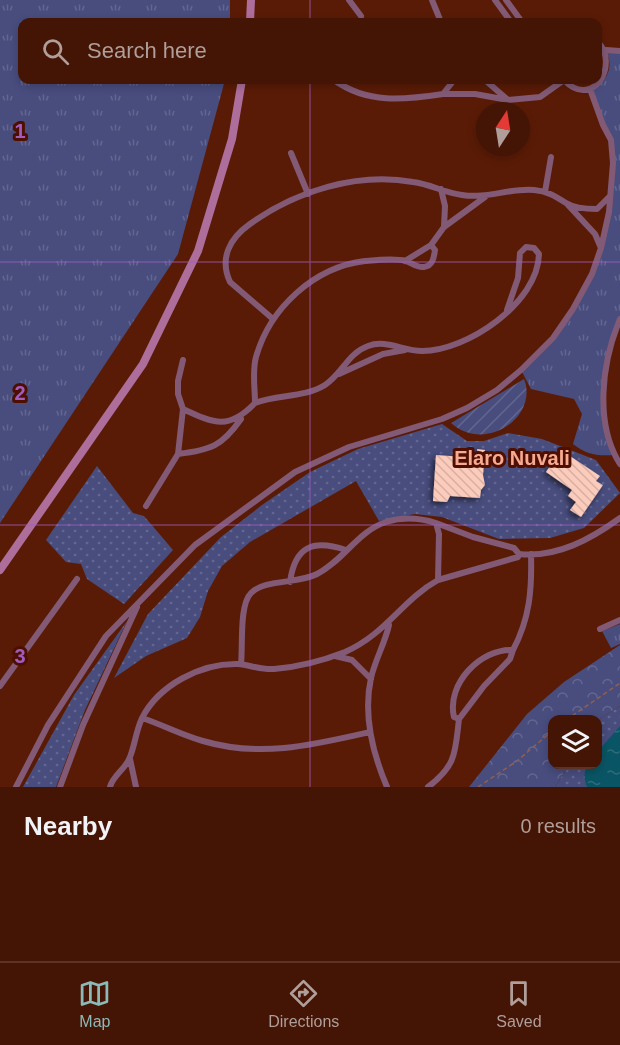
<!DOCTYPE html>
<style>
body{margin:0;font-family:Helvetica,sans-serif;background:#4e2113;color:#f1f3f6}
.controls{position:absolute;right:18px;bottom:18px;display:grid;overflow:hidden;border-radius:12px;box-shadow:0 3px 9px #0003}
.controls button{width:54px;height:54px;display:grid;place-items:center;padding:0;border:0;border-bottom:2px solid #5c3326;background:#441404;color:#f1f3f6;font:30px sans-serif}
.compass{position:absolute;left:476px;top:102px;width:54px;height:54px;border-radius:50%;background:#441404;box-shadow:0 3px 9px #0003;rotate:12deg}
.list{margin:0;padding:0;list-style:none}
h2{display:flex;justify-content:space-between;align-items:center;height:78px;margin:0;padding:0 24px;font-size:26px}
h2 small{font-size:20px;font-weight:400;color:#af9e9a}
.icon{flex:none;width:33px;height:33px;fill:none;stroke:currentColor;stroke-width:2;stroke-linecap:round;stroke-linejoin:round}
.map{position:relative;flex:none;width:620px;height:787px;overflow:hidden}
.search{position:absolute;background:#441404;box-shadow:0 3px 9px #0003;left:18px;right:18px;top:18px;height:66px;display:flex;align-items:center;gap:15px;box-sizing:border-box;padding:0 21px;border-radius:12px;color:#af9e9a;font-size:22px}
.sheet{height:174px;background:#441404}
nav{display:flex;justify-content:space-around;align-items:center;box-sizing:border-box;height:84px;border-top:2px solid #5c3326;background:#441404;font-size:16px;color:#af9e9a}
nav a{display:grid;justify-items:center;gap:3px}
nav .on{color:#8bbbb9}
.map>svg:first-child{display:block}
</style>
<div class="map">
<svg width="620" height="787" viewBox="0 0 620 787">
<defs>
<pattern id="grass-tufts" width="24" height="20" patternUnits="userSpaceOnUse" patternTransform="scale(1.5)"><rect width="24" height="20" fill="#484d7e"/><path d="M3 7l-1-3M5 7V3M7 7l1-3M15 17l-1-3M17 17v-4M19 17l1-3" fill="none" stroke="#63668f"/></pattern>
<pattern id="forest-crowns" width="20" height="18" patternUnits="userSpaceOnUse" patternTransform="scale(1.5)"><rect width="20" height="18" fill="#484d7e"/><path d="M2 6a3 3 0 1 1 6 0M12 15a3 3 0 1 1 6 0" fill="none" stroke="#63668f"/></pattern>
<pattern id="park-dots" width="8" height="8" patternUnits="userSpaceOnUse" patternTransform="scale(1.5)"><rect width="8" height="8" fill="#484d7e"/><path d="M2 2h.1M6 6h.1" fill="none" stroke="#63668f" stroke-width="1.8" stroke-linecap="round"/></pattern>
<pattern id="garden-furrows" width="10" height="10" patternUnits="userSpaceOnUse" patternTransform="scale(1.5)"><rect width="10" height="10" fill="#484d7e"/><path d="M-1 1l2-2M0 10L10 0M9 11l2-2" fill="none" stroke="#63668f"/></pattern>
<pattern id="water-ripples" width="26" height="14" patternUnits="userSpaceOnUse" patternTransform="scale(1.5)"><rect width="26" height="14" fill="#0a5565"/><path d="M2 4q2-2 4 0t4 0M15 11q2-2 4 0t4 0" fill="none" stroke="#2e6c79"/></pattern>
<pattern id="building-back-hatch" width="6" height="6" patternUnits="userSpaceOnUse" patternTransform="scale(1.5)"><rect width="6" height="6" fill="#fbcbbc"/><path d="M-1 5l2 2M0 0l6 6M5-1l2 2" fill="none" stroke="#d8afa2"/></pattern>
<filter id="shadow"><feDropShadow dx="-2.5" dy="2.5" stdDeviation="3" flood-color="#0009"/></filter>
</defs>
<rect width="100%" height="100%" fill="#5a1b06"/>
<path fill="url(#grass-tufts)" d="M 0,0 L 230,0 L 230,22 L 22,22 L 22,80 L 225,80 L 178,254 L 0,523 Z
M 606,50 L 620,51 L 620,319 L 608,358 L 604,411 L 614,455 C 597,456 587,455 573,444 L 582,414 L 574,399 L 531,389 L 521,370 L 553,338 L 592,274 L 609,212 L 611,140 L 590,89 C 608,82 614,67 606,50 Z
M 620,624 L 620,644 L 611,648 L 602,631 Z"/>
<path fill="url(#forest-crowns)" d="M 620,645 L 620,706 L 598,720 L 552,720 L 552,764 L 569,765 L 555,787 L 469,787 L 527,714 L 564,682 Z"/>
<path fill="url(#park-dots)" d="M 442,424 L 467,441 L 484,441 L 508,433 L 542,439 L 596,460 L 620,493 L 584,528 L 550,538 L 499,539 L 442,517 L 415,514 L 379,521 L 356,481 L 250,542 L 222,566 L 208,591 L 200,617 L 187,638 L 146,656 L 114,678 L 148,614 L 221,537 L 262,505 L 310,472 L 358,449 Z
M 97,466 L 133,513 L 144,516 L 173,550 L 124,604 L 87,579 L 81,564 L 66,562 L 46,540 Z
M 127,621 L 85,710 L 56,787 L 23,787 L 74,695 Z
M 620,706 L 620,787 L 555,787 L 569,765 L 598,764 L 598,720 Z"/>
<path fill="url(#garden-furrows)" d="M 524,379 C 539,416 486,454 451,423 Z"/>
<path fill="url(#water-ripples)" d="M 620,726 L 620,787 L 587,787 C 584,779 583,772 588,765 L 598,764 L 598,751 Z"/>
<path fill="url(#building-back-hatch)" filter="url(#shadow)" d="M 477,449 L 485,450 L 483,475 L 485,485 L 481,490 L 480,498 L 450,496 L 447,502 L 433,501 L 436,455 L 478,458 Z
M 561,450 L 600,476 L 596,481 L 603,485 L 581,517 L 570,510 L 576,502 L 568,496 L 572,490 L 546,472 Z"/>
<g fill="none" stroke-linecap="round" stroke-linejoin="round">
<path stroke="#945e4c" stroke-width="1.5" stroke-dasharray="4.5 3" stroke-linecap="butt" d="M 566,720 L 620,683
M 478,787 L 517,761 L 552,731"/>
<path stroke="#825a76" stroke-width="6" d="M 349,0 L 361,16
M 432,0 L 441,22
M 495,0 L 511,22
M 506,0 L 522,22
M 606,50 L 620,51
M 334,80 C 367,104 404,100 443,94
M 454,80 L 443,94 L 475,94 L 508,100
M 485,80 L 508,100 L 540,97 L 564,80
M 564,80 C 592,110 620,65 598,42
M 291,153 L 308,194
M 441,189 L 445,206 L 444,227
M 545,192 L 551,157
M 568,205 L 595,234 L 601,248
M 431,245 L 435,250 C 434,257 433,266 424,267 C 417,268 412,263 406,261 C 395,258 377,260 365,261 C 314,267 270,308 256,357 C 252,371 255,388 255,403 C 278,394 304,398 325,385 C 342,374 348,353 368,346 C 386,339 403,351 422,351 C 467,351 538,303 539,254 L 534,248 L 526,247 L 520,253 L 518,278 L 507,310
M 405,261 L 431,245 L 444,227 L 485,197
M 273,319 L 230,282 C 219,258 230,238 250,224 C 296,191 357,172 413,182 C 430,184 445,193 462,195 C 487,199 509,188 534,190 C 547,191 555,196 566,203 C 574,208 588,209 597,209 L 610,196
M 620,319 C 602,362 594,423 620,464
M 339,374 L 383,354 L 405,350
M 183,409 C 215,424 229,430 255,403
M 178,454 C 211,450 222,446 241,419
M 146,506 L 178,454 L 183,409 L 178,394 L 178,381 L 183,360
M 436,523 L 473,537 L 514,548 L 519,554 L 518,557 L 438,580 L 439,534 Z
M 519,554 C 557,558 591,539 620,518
M 290,582 C 295,546 313,539 346,550
M 600,629 L 620,620
M 335,656 L 352,660 L 371,679
M 241,664 C 243,646 239,605 251,593 C 265,579 298,584 317,574 C 343,561 358,531 386,522 C 402,517 420,518 436,523
M 0,686 L 77,579
M 142,718 C 163,725 182,735 203,741 C 260,758 313,745 370,732
M 459,719 L 484,686 L 510,659 L 513,650
M 130,759 L 136,787
M 16,787 L 48,725 L 106,636 L 195,545 L 295,472 L 349,447 L 442,419 L 467,408 L 497,390 L 521,370 L 553,338 L 573,309 L 592,274 L 601,248 L 609,212 L 613,163 L 611,140 L 603,125 L 590,89
M 60,787 L 83,725 L 137,607
M 110,787 C 113,775 126,769 130,757 C 135,744 136,731 142,718 C 159,685 201,663 238,664 C 250,665 261,670 274,669 C 299,667 322,661 345,652 C 386,634 402,600 438,580
M 387,787 C 373,754 363,714 371,678 C 375,660 385,643 389,625
M 428,787 C 457,765 455,752 459,719 L 454,717 C 446,684 481,648 513,650 C 530,618 532,589 531,554"/>
<path stroke="#ae6e9c" stroke-width="8" d="M 250,22 L 251,0
M 0,570 L 143,364 L 198,251 L 232,139 L 242,80"/>
</g>
<path fill="none" stroke="#a05dc0" stroke-width="1.5" stroke-opacity="0.55" d="M 310,0 L 310,22M 310,80 L 310,787M 0,262 L 620,262M 0,525 L 620,525"/>
<g text-anchor="middle" stroke-width="6" stroke-linejoin="round" paint-order="stroke">
<g font-size="20" font-weight="bold" fill="#f7aa92" stroke="#4e0f00">
<text x="512" y="465">Elaro Nuvali</text>
</g>
</g>
<g font-size="20" text-anchor="middle" font-weight="bold" fill="#a05dc0" stroke="#4e0f00" stroke-width="6" stroke-linejoin="round" paint-order="stroke">
<text x="20" y="138">1</text>
<text x="20" y="400">2</text>
<text x="20" y="663">3</text>
</g>
</svg>
<div class="controls">
<button><svg class="icon" aria-label="layers" viewBox="0 0 24 24"><path d="M12 4l9 5-9 5-9-5zM3 14l9 5 9-5"/></svg></button>
</div>
<svg class="compass" viewBox="-18 -18 36 36"><path d="M0-13l5 13h-10z" fill="#e53935"/><path d="M0 13l5-13h-10z" fill="#af9e9a"/></svg>
<div class="search"><svg class="icon" aria-label="search" viewBox="0 0 24 24"><circle cx="10" cy="10" r="6"/><path d="M15 15l6 6"/></svg>Search here</div>
</div>
<section class="sheet">
<h2>Nearby<small>0 results</small></h2>
<ul class="list">
</ul>
</section>
<nav>
<a class="on"><svg class="icon" aria-label="map" viewBox="0 0 24 24"><path d="M3 6l6-2 6 2 6-2v14l-6 2-6-2-6 2zM9 4v14M15 6v14"/></svg>Map</a>
<a><svg class="icon" aria-label="directions" viewBox="0 0 24 24"><path d="M12 3l9 9-9 9-9-9zM9 14v-3h6M13 9l2 2-2 2"/></svg>Directions</a>
<a><svg class="icon" aria-label="saved" viewBox="0 0 24 24"><path d="M7 4h10v16l-5-4-5 4z"/></svg>Saved</a>
</nav>
